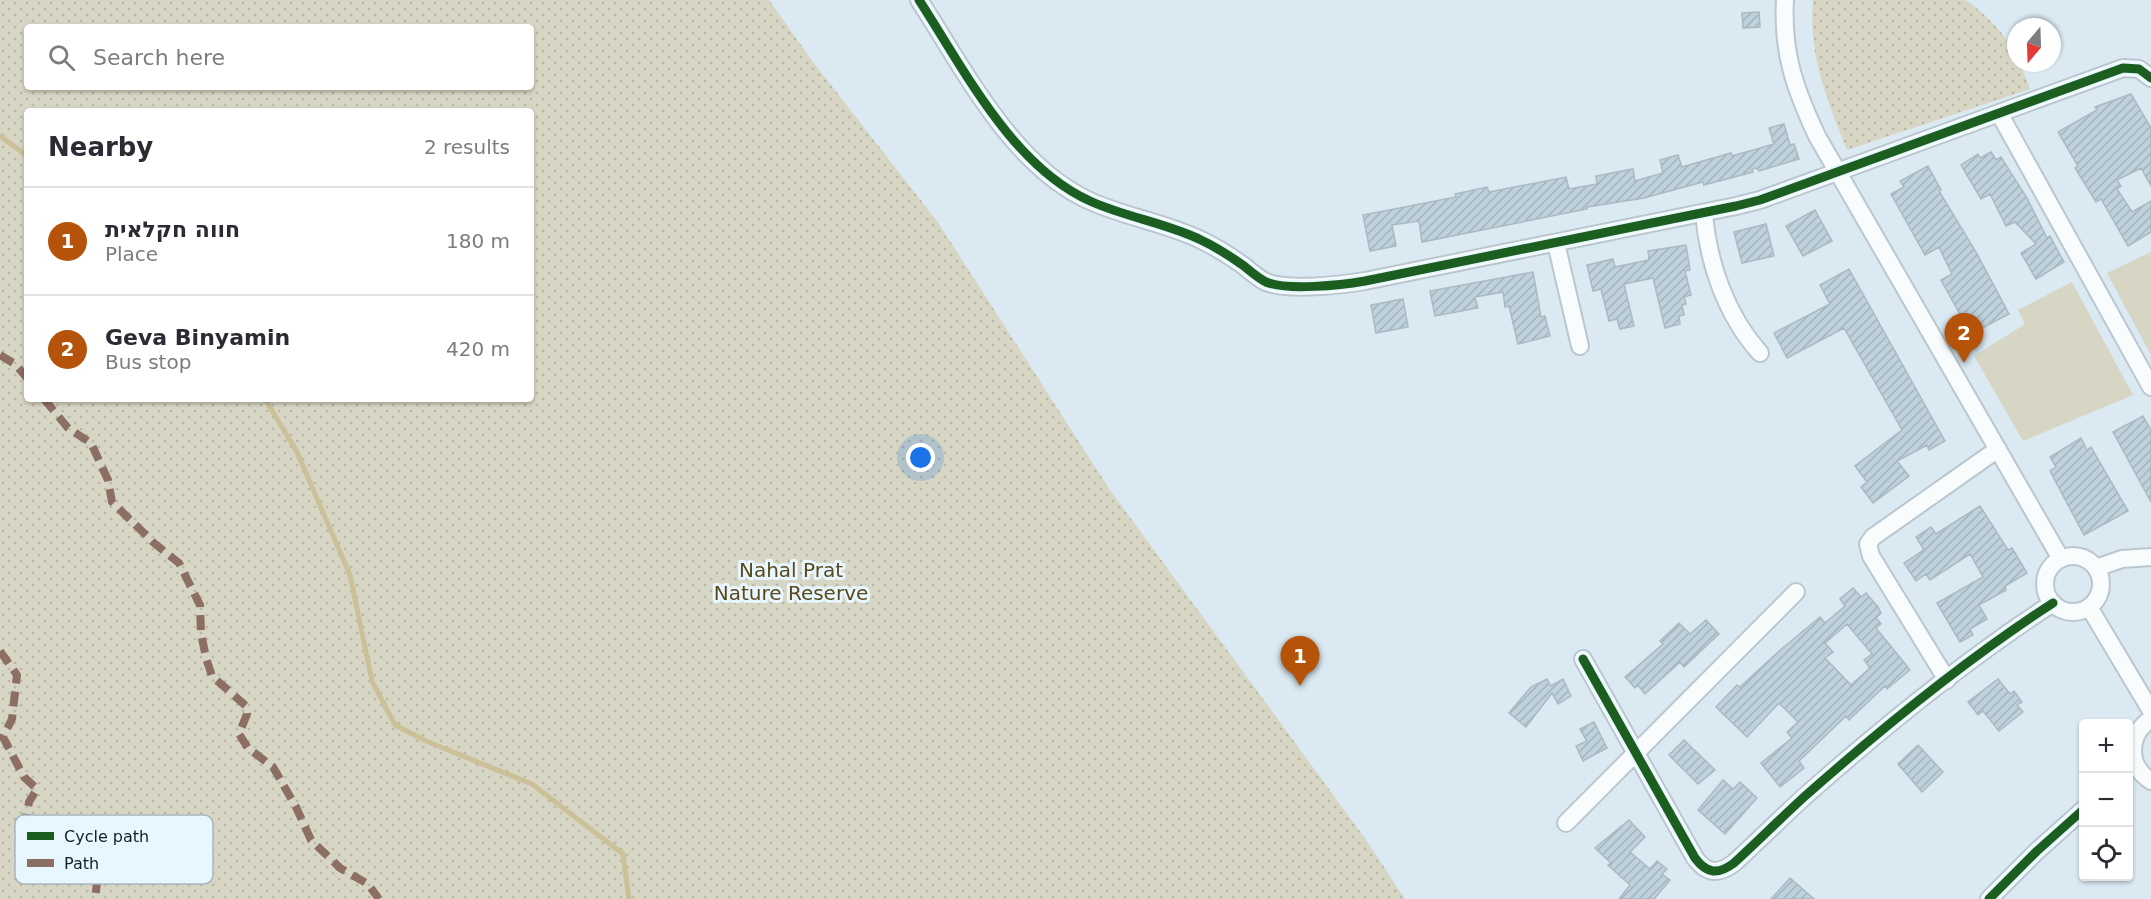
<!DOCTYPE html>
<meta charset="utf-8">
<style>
body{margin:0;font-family:"DejaVu Sans",Heebo,sans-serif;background:#f7f7f7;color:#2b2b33}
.controls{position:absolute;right:18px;bottom:18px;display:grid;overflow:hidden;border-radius:6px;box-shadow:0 2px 4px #0004}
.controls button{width:54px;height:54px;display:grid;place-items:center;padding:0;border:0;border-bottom:2px solid #e1e1e2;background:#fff;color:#2b2b33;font:30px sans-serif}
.compass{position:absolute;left:2007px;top:18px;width:54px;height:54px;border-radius:50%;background:#fff;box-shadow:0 2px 4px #0004;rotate:199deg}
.you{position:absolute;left:921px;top:458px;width:21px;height:21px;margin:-15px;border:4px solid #fff;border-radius:50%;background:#1a73e8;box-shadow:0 0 0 9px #1a73e833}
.badge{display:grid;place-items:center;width:39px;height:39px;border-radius:50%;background:#b45309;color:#fff;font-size:20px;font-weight:700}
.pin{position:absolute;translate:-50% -50px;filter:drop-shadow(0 2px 3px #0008)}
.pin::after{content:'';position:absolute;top:32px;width:21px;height:18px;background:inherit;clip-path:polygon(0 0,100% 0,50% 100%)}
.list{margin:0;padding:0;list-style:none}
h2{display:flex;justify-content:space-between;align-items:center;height:78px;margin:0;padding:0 24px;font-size:26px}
h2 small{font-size:20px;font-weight:400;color:#7c7c81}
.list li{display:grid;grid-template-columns:39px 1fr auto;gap:18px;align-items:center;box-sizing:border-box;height:108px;padding:0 24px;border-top:2px solid #e1e1e2}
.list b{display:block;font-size:22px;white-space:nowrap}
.list p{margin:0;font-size:20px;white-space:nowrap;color:#7c7c81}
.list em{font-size:20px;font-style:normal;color:#7c7c81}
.icon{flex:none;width:33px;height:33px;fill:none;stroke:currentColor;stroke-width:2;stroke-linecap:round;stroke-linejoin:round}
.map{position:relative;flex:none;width:2151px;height:899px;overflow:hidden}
.search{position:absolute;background:#fff;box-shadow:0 2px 4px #0004;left:24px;top:24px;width:510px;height:66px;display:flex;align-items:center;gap:15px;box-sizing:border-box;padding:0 21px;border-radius:6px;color:#7c7c81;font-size:22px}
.panel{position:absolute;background:#fff;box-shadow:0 2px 4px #0004;left:24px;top:108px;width:510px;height:294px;border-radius:6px}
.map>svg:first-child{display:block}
</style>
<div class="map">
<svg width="2151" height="899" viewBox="0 0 2151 899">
<defs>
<pattern id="park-dots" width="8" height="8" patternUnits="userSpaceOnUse" patternTransform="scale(1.5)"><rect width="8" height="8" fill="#d7d6c4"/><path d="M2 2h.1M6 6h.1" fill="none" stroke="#b8b7a8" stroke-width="1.8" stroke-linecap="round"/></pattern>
<pattern id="building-hatch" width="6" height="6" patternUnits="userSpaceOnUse" patternTransform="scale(1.5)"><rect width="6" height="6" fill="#bed1dc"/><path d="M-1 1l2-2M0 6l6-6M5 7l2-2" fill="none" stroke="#a2b3bd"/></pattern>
</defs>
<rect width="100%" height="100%" fill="#dae9f2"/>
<path fill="#d7d6c4" d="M 2151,252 L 2151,355 L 2107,273 Z
M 2072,282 L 2133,395 L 2023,441 L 1974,356 L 2025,324 L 2018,310 Z"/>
<path fill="url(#park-dots)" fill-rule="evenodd" d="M 0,0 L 769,0 L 813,62 L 937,221 L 1110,490 L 1364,837 L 1405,899 L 0,899 ZM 27,27 L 531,27 L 531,87 L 27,87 ZM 27,111 L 531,111 L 531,399 L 27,399 Z
M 1813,0 L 1965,0 C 1982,10 2016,43 2016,63 L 2020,63 L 2030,89 L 1847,150 C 1827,99 1808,55 1813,0 Z"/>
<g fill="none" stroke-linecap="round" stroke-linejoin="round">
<path stroke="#cbc098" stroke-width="5" d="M 0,136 L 27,156
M 265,399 L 297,452 L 350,575 L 372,681 L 395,725 L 426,741 L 532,784 L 623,854 L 629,899"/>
</g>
<path fill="url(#building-hatch)" stroke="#abb9c0" stroke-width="1.5" fill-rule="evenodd" d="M 1759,12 L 1760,27 L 1743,28 L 1742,13 Z
M 2131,94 L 2151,128 L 2151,186 L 2141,168 L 2117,180 L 2121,186 L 2117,189 L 2132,212 L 2151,201 L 2151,232 L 2128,246 L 2101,199 L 2096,202 L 2075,168 L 2078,166 L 2058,132 L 2097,110 L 2095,107 Z
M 1784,124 L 1790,145 L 1794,144 L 1799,159 L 1759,171 L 1756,168 L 1752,169 L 1753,172 L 1704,185 L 1703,182 L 1644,198 L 1587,207 L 1587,209 L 1422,242 L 1419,221 L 1392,225 L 1396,246 L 1370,251 L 1363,215 L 1456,197 L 1455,194 L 1487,187 L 1489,192 L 1566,177 L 1569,189 L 1597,184 L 1596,176 L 1633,169 L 1635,181 L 1663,173 L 1660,160 L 1678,155 L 1682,167 L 1731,153 L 1732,156 L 1774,144 L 1769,128 Z
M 1991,152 L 1996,160 L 2001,157 L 2027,198 L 2047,238 L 2050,236 L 2064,262 L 2036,279 L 2021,253 L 2036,244 L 2015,222 L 2006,226 L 1990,194 L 1981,199 L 1961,165 L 1978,154 L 1980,158 Z
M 1928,166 L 1941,190 L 1939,191 L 1976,252 L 2009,314 L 1971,334 L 1941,280 L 1952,274 L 1939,247 L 1925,255 L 1891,194 L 1904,187 L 1900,181 Z
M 1815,210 L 1832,241 L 1803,256 L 1786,226 Z
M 1766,224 L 1774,256 L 1742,263 L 1734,232 Z
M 1686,245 L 1690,270 L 1685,271 L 1691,295 L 1684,297 L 1686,304 L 1682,305 L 1684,315 L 1679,316 L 1680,324 L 1665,328 L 1653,278 L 1624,284 L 1634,326 L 1620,329 L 1617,319 L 1609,321 L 1601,289 L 1593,291 L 1587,265 L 1613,259 L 1615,267 L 1649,260 L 1648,251 Z
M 1849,269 L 1945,441 L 1929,450 L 1927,445 L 1897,461 L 1909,476 L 1873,503 L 1861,487 L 1867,482 L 1855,466 L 1902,430 L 1844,328 L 1787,358 L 1774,333 L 1830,304 L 1820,285 Z
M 1533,272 L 1541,317 L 1545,316 L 1550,336 L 1518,344 L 1509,306 L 1505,307 L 1503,292 L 1475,297 L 1478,308 L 1435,316 L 1430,291 Z
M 1403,299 L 1408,327 L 1376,333 L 1371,305 Z
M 2143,416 L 2151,430 L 2151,502 L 2113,432 Z
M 2081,438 L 2087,450 L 2091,447 L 2128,511 L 2084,535 L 2050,471 L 2056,467 L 2050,457 Z
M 1980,506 L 2008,550 L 2012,548 L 2027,573 L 2005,586 L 2006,590 L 1979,605 L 1987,619 L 1970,629 L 1973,635 L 1960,642 L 1937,603 L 1983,577 L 1970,554 L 1930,580 L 1926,574 L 1916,581 L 1904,563 L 1924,550 L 1916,537 L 1931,527 L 1936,534 Z
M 1853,588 L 1861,597 L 1866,593 L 1878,607 L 1881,613 L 1876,618 L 1881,624 L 1876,628 L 1910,670 L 1887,689 L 1885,686 L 1849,720 L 1846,716 L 1799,761 L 1804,768 L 1780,787 L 1761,763 L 1792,738 L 1787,732 L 1798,722 L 1779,703 L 1747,737 L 1716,707 L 1737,685 L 1740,687 L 1778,652 L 1820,617 L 1825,623 L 1845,606 L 1840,599 ZM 1847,624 L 1872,654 L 1864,660 L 1870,668 L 1851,685 L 1825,658 L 1833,652 L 1825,643 Z
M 1706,620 L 1719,634 L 1684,667 L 1680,662 L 1645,694 L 1638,685 L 1635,688 L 1625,677 L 1663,644 L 1660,641 L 1679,623 L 1690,634 Z
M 1547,679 L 1551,686 L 1563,679 L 1571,696 L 1558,704 L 1552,693 L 1526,727 L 1509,713 L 1531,687 Z
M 1998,679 L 2010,694 L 2014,691 L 2022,702 L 2017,705 L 2023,712 L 1999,731 L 1983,711 L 1978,715 L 1968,702 Z
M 1594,722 L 1607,748 L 1583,761 L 1576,746 L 1587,741 L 1580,729 Z
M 1684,740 L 1715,770 L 1698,784 L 1669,755 Z
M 1918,745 L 1943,772 L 1922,792 L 1898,764 Z
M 1723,780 L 1733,789 L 1740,782 L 1757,798 L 1725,834 L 1698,810 Z
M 1629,820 L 1645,837 L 1630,852 L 1650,869 L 1657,861 L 1667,869 L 1662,874 L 1670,880 L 1654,899 L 1619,899 L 1630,885 L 1608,865 L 1611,863 L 1595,848 Z
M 1790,878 L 1814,899 L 1771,899 Z"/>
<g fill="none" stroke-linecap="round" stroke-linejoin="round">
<g stroke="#bac7cf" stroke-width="20">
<path id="minor" d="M 919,0 C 964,69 1012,166 1090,201 C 1125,217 1166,223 1201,240 C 1216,247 1230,256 1244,266 C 1250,271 1258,278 1266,282 C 1287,291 1342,285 1365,281 L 1736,206 L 1760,200 L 2123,68 L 2139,69 L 2151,78
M 1785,0 C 1782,53 1795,89 1817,136 L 2061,559
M 1999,113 L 2151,387
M 1704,213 C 1708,263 1726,315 1760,353
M 1556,243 L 1580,346
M2045 584a28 28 0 1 1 56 0a28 28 0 1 1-56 0Z
M 2096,568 L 2122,559 L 2151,557
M 2089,607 L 2151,711
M 1583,659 L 1695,858 C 1707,874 1718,875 1734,863 C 1757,842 1780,819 1804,797 C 1882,728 1965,660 2053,603
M 1947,680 L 1871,556 L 1868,544 L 1873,537 L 1998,449
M 2151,719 C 2127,735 2127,766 2151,781
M 1566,823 L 1796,592
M 1989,899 L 2037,851 L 2084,809"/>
</g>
<use href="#minor" stroke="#f9fcfd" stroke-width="16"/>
<path stroke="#8d6e63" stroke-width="8" stroke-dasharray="15 8" stroke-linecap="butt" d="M 0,355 L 15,364 L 27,378
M 44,399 L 68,428 L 91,443 L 108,480 L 112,502 L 154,543 L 179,563 L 200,605 L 201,633 L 206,658 L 212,676 L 246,706 L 247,714 L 239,734 L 248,748 L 273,767 L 296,807 L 311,840 L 340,868 L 368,884 L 379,899
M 0,651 L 17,675 L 12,719 L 3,737 L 24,777 L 37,789 L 29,802 L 26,820 L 38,834 L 85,821 L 99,831 L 101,850 L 95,899"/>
<g stroke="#e8f7ff" stroke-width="13">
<path id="cycleway" d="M 919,0 C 964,69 1012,166 1090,201 C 1125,217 1166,223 1201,240 C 1216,247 1230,256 1244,266 C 1250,271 1258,278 1266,282 C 1287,291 1342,285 1365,281 L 1736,206 L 1760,200 L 2123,68 L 2139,69 L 2151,78
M 1583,659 L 1695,858 C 1707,874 1718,875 1734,863 C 1757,842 1780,819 1804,797 C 1882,728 1965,660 2053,603
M 1989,899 L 2037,851 L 2084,809"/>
</g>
<use href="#cycleway" stroke="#1b5e20" stroke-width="9"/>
</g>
<g text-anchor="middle" stroke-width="6" stroke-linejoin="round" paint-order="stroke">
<g font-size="20" fill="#5a491a" stroke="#e8f7ff">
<text x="791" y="577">Nahal Prat<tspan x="791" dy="23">Nature Reserve</tspan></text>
</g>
</g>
<rect x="15" y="815" width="198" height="69" rx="9" fill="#e8f7ff" stroke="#a8b6be" stroke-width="1.5"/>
<rect x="27" y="832" width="27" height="8" fill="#1b5e20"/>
<rect x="27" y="859" width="27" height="8" fill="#8d6e63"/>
<g font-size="16" fill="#121f26">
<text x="64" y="842">Cycle path</text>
<text x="64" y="869">Path</text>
</g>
</svg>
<div class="controls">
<button>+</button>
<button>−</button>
<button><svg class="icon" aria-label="locate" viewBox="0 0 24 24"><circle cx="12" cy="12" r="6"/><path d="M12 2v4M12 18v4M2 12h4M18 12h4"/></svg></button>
</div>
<svg class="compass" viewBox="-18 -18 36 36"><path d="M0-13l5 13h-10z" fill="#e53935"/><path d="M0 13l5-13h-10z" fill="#7c7c81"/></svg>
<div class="you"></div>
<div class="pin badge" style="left:1300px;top:686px">1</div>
<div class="pin badge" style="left:1964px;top:363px">2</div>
<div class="search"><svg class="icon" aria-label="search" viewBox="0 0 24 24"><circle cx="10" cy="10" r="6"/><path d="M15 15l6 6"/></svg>Search here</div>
<section class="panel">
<h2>Nearby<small>2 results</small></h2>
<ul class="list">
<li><span class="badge">1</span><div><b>חווה חקלאית</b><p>Place</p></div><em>180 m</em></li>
<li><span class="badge">2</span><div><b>Geva Binyamin</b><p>Bus stop</p></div><em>420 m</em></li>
</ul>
</section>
</div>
